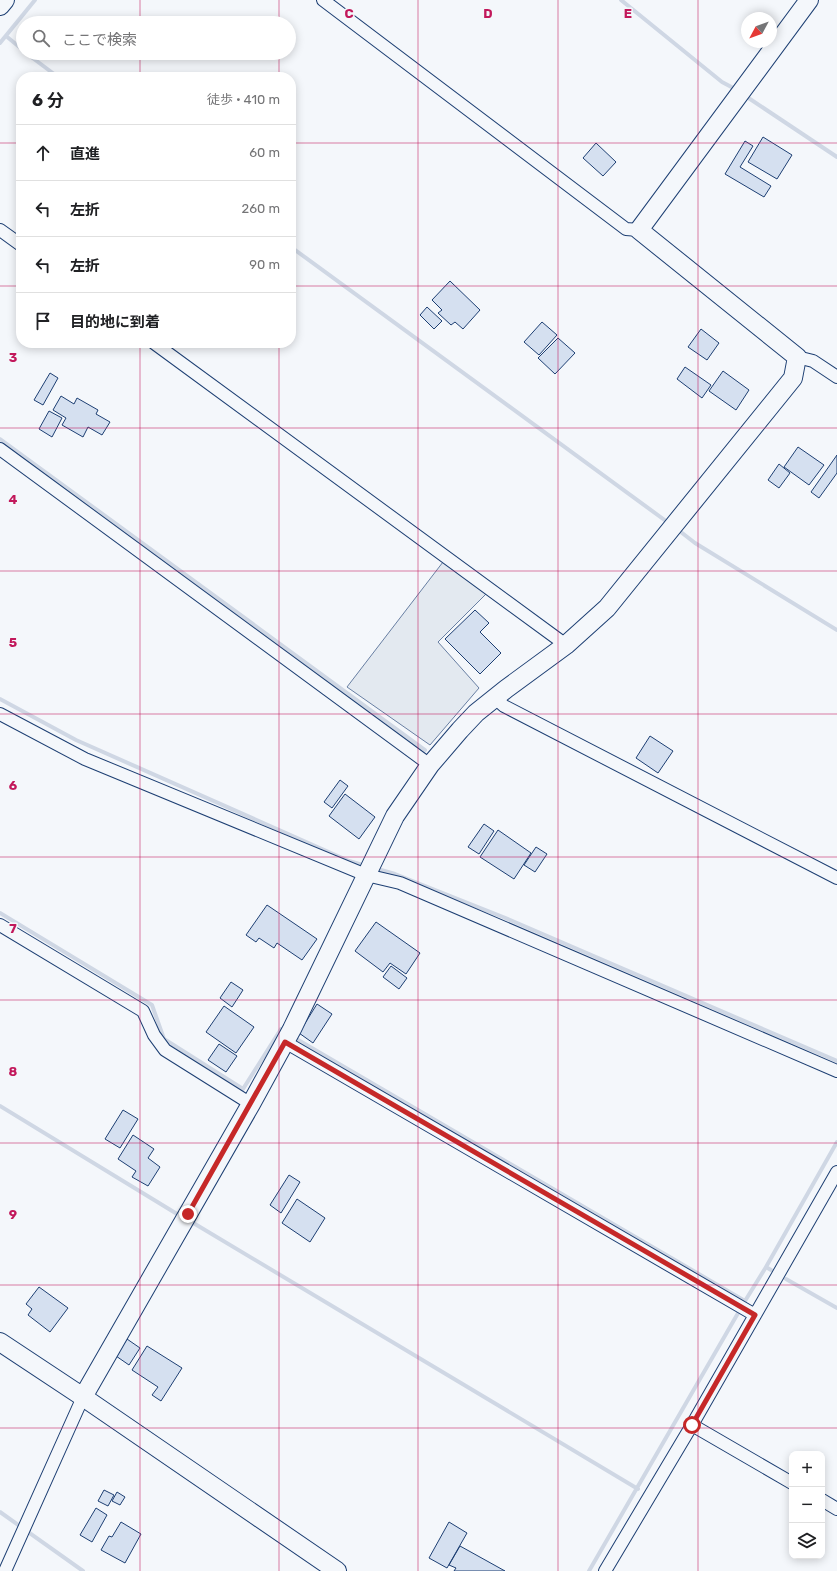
<!DOCTYPE html>
<html lang="ja">
<meta charset="utf-8">
<style>
body{margin:0;font-family:Rubik,"Noto Sans JP",sans-serif;background:#f6f6f6;color:#202124}
.controls{position:absolute;right:12px;bottom:12px;display:grid;overflow:hidden;border-radius:8px;box-shadow:0 2px 10px #0003}
.controls button{width:36px;height:36px;display:grid;place-items:center;padding:0;border:0;border-bottom:1px solid #e0e0e0;background:#fff;color:#202124;font:20px sans-serif}
.compass{position:absolute;left:741px;top:12px;width:36px;height:36px;border-radius:50%;background:#fff;box-shadow:0 2px 10px #0003;rotate:229deg}
.stop{position:absolute;width:12px;height:12px;margin:-9px;border:3px solid #c62828;border-radius:50%;background:#fff}
.stop.end{background:#c62828;border-color:#fff;box-shadow:0 1px 4px #0008}
.list{margin:0;padding:0;list-style:none}
h2{display:flex;justify-content:space-between;align-items:center;height:52px;margin:0;padding:0 16px;font-size:17px}
h2 small{font-size:13px;font-weight:400;color:#757577}
.list li{display:grid;grid-template-columns:26px 1fr auto;gap:12px;align-items:center;box-sizing:border-box;height:56px;padding:0 16px;border-top:1px solid #e0e0e0}
.list b{display:block;font-size:15px;white-space:nowrap}
.list em{font-size:13px;font-style:normal;color:#757577}
.icon{flex:none;width:22px;height:22px;fill:none;stroke:currentColor;stroke-width:2;stroke-linecap:round;stroke-linejoin:round}
.map{position:relative;flex:none;width:837px;height:1571px;overflow:hidden}
.search{position:absolute;background:#fff;box-shadow:0 2px 10px #0003;left:16px;top:16px;width:280px;height:44px;display:flex;align-items:center;gap:10px;box-sizing:border-box;padding:0 14px;border-radius:22px;color:#757577;font-size:15px}
.panel{position:absolute;background:#fff;box-shadow:0 2px 10px #0003;left:16px;top:72px;width:280px;height:276px;border-radius:16px}
.map>svg:first-child{display:block}
</style>
<div class="map">
<svg width="837" height="1571" viewBox="0 0 837 1571">
<rect width="100%" height="100%" fill="#f4f7fb"/>
<path fill="#e3e9f0" stroke="#687fa3" d="M 443,562 L 486,594 L 438,642 L 479,688 L 430,745 L 347,687 Z"/>
<g fill="none" stroke-linecap="round" stroke-linejoin="round">
<path stroke="#cfd7e4" stroke-width="4" d="M 621,0 L 722,82 L 737,90
M 6,36 L 23,50
M 0,43 L 35,0
M 26,53 L 58,77
M 744,95 L 837,157
M 291,247 L 670,524
M 0,439 L 425,750
M 677,529 L 695,543 L 837,630
M 0,699 L 76,740 L 349,861 L 366,866
M 374,868 L 395,874 L 503,917 L 837,1061
M 0,913 L 152,1005 L 164,1039 L 243,1089 L 281,1029 L 285,1032
M 293,1037 L 745,1301 L 766,1267 L 771,1270
M 0,1106 L 182,1217
M 190,1221 L 638,1489
M 766,1267 L 837,1142
M 786,1279 L 837,1308
M 0,1512 L 83,1571
M 589,1571 L 741,1308"/>
</g>
<path fill="#d5e0f0" stroke="#1d3f73" d="M 763,137 L 792,155 L 777,179 L 748,162 Z
M 745,141 L 753,146 L 740,167 L 771,186 L 764,197 L 725,174 Z
M 596,143 L 616,162 L 603,176 L 583,158 Z
M 450,281 L 480,310 L 463,329 L 455,322 L 451,325 L 438,313 L 442,310 L 432,300 Z
M 427,307 L 442,321 L 434,329 L 420,315 Z
M 542,322 L 557,335 L 539,355 L 524,342 Z
M 701,329 L 719,343 L 707,360 L 688,347 Z
M 558,338 L 575,353 L 555,374 L 538,358 Z
M 685,367 L 711,385 L 702,398 L 677,379 Z
M 723,371 L 749,390 L 736,410 L 709,391 Z
M 50,373 L 58,378 L 43,405 L 34,400 Z
M 61,396 L 74,404 L 77,398 L 98,410 L 96,414 L 110,422 L 102,435 L 88,427 L 83,437 L 62,425 L 66,418 L 53,410 Z
M 49,411 L 62,418 L 52,437 L 39,429 Z
M 798,447 L 824,465 L 809,485 L 784,467 Z
M 837,455 L 837,473 L 819,498 L 811,492 Z
M 779,464 L 790,473 L 779,488 L 768,480 Z
M 475,610 L 489,623 L 480,632 L 501,653 L 480,674 L 445,639 Z
M 650,736 L 673,751 L 658,773 L 636,758 Z
M 340,780 L 348,786 L 332,808 L 324,802 Z
M 345,794 L 375,817 L 359,839 L 329,816 Z
M 484,824 L 494,831 L 479,854 L 468,847 Z
M 498,830 L 531,853 L 514,879 L 480,857 Z
M 536,847 L 547,854 L 535,872 L 524,865 Z
M 267,905 L 317,939 L 302,960 L 277,943 L 274,948 L 259,938 L 256,942 L 246,935 Z
M 376,922 L 420,953 L 406,974 L 390,963 L 383,972 L 355,951 Z
M 391,966 L 407,978 L 399,989 L 383,977 Z
M 231,982 L 243,990 L 232,1007 L 220,998 Z
M 317,1004 L 332,1014 L 313,1043 L 299,1033 Z
M 224,1006 L 254,1027 L 236,1053 L 206,1032 Z
M 219,1044 L 237,1056 L 226,1072 L 208,1060 Z
M 123,1110 L 138,1119 L 120,1148 L 105,1139 Z
M 133,1135 L 154,1149 L 148,1158 L 160,1167 L 148,1186 L 132,1177 L 136,1171 L 118,1159 Z
M 289,1175 L 300,1182 L 281,1213 L 270,1205 Z
M 297,1199 L 325,1218 L 310,1242 L 282,1223 Z
M 39,1287 L 68,1308 L 50,1332 L 28,1315 L 32,1309 L 26,1304 Z
M 127,1339 L 140,1348 L 129,1365 L 116,1356 Z
M 147,1346 L 182,1368 L 161,1401 L 152,1395 L 158,1387 L 132,1370 Z
M 104,1490 L 114,1495 L 108,1506 L 98,1501 Z
M 117,1492 L 125,1497 L 120,1505 L 112,1501 Z
M 96,1508 L 107,1515 L 92,1542 L 80,1535 Z
M 121,1522 L 141,1534 L 125,1563 L 101,1550 L 109,1536 L 112,1537 Z
M 449,1522 L 467,1533 L 447,1568 L 429,1558 Z
M 460,1546 L 505,1571 L 454,1571 L 456,1568 L 449,1565 Z"/>
<g fill="none" stroke-linecap="round" stroke-linejoin="round">
<g stroke="#1d3f73" stroke-width="14">
<path id="street" d="M 323,0 L 626,229 L 639,230
M 0,230 L 21,245
M 154,343 L 566,645
M 797,357 L 813,361 L 837,377
M 0,449 L 430,765
M 495,698 L 504,706 L 837,878
M 0,714 L 85,759 L 366,875 L 400,883 L 837,1071
M 0,925 L 143,1011 L 154,1035 L 165,1050 L 251,1104
M 285,1042 L 755,1315
M 692,1425 L 792,1483
M 822,1500 L 837,1509
M 5,1571 L 83,1397
M 605,1571 L 692,1425 L 837,1172"/>
</g>
<g stroke="#1d3f73" stroke-width="20">
<path id="secondary" d="M 0,6 L 5,0
M 0,1342 L 83,1397 L 337,1571
M 83,1397 L 251,1104 L 292,1029 L 395,816 L 430,765 L 460,730 L 476,713 L 506,689 L 566,645 L 607,608 L 793,378 L 797,357 L 639,230 L 809,0"/>
</g>
<use href="#street" stroke="#f4f7fb" stroke-width="12"/>
<use href="#secondary" stroke="#f4f7fb" stroke-width="18"/>
</g>
<g fill="none" stroke-linecap="round" stroke-linejoin="round">
<path stroke="#c62828" stroke-width="5" d="M 188,1214 L 285,1042 L 755,1315 L 692,1425"/>
</g>
<path fill="none" stroke="#c2185b" stroke-width="1" stroke-opacity="0.55" d="M 140,0 L 140,23M 279,0 L 279,23M 418,0 L 418,1571M 558,0 L 558,1571M 698,0 L 698,1571M 140,53 L 140,77M 279,53 L 279,77M 0,143 L 21,143M 291,143 L 837,143M 0,286 L 21,286M 291,286 L 837,286M 140,343 L 140,1571M 279,343 L 279,1571M 0,428 L 837,428M 0,571 L 837,571M 0,714 L 837,714M 0,857 L 837,857M 0,1000 L 837,1000M 0,1143 L 837,1143M 0,1285 L 837,1285M 0,1428 L 837,1428"/>
<g font-size="13" text-anchor="middle" font-weight="bold" fill="#c2185b" stroke="#f4f7fb" stroke-width="3" stroke-linejoin="round" paint-order="stroke">
<text x="349" y="18">C</text>
<text x="488" y="18">D</text>
<text x="628" y="18">E</text>
<text x="13" y="362">3</text>
<text x="13" y="504">4</text>
<text x="13" y="647">5</text>
<text x="13" y="790">6</text>
<text x="13" y="933">7</text>
<text x="13" y="1076">8</text>
<text x="13" y="1219">9</text>
</g>
</svg>
<div class="controls">
<button>+</button>
<button>−</button>
<button><svg class="icon" aria-label="layers" viewBox="0 0 24 24"><path d="M12 4l9 5-9 5-9-5zM3 14l9 5 9-5"/></svg></button>
</div>
<svg class="compass" viewBox="-18 -18 36 36"><path d="M0-13l5 13h-10z" fill="#e53935"/><path d="M0 13l5-13h-10z" fill="#757577"/></svg>
<div class="stop" style="left:692px;top:1425px"></div>
<div class="stop end" style="left:188px;top:1214px"></div>
<div class="search"><svg class="icon" aria-label="search" viewBox="0 0 24 24"><circle cx="10" cy="10" r="6"/><path d="M15 15l6 6"/></svg>ここで検索</div>
<section class="panel">
<h2>6 分<small>徒歩 · 410 m</small></h2>
<ul class="list">
<li><svg class="icon" aria-label="ahead" viewBox="0 0 24 24"><path d="M12 20V5M6 11l6-6 6 6"/></svg><div><b>直進</b></div><em>60 m</em></li>
<li><svg class="icon" aria-label="left" viewBox="0 0 24 24"><path d="M17 20v-9H6M10 6l-5 5 5 5"/></svg><div><b>左折</b></div><em>260 m</em></li>
<li><svg class="icon" aria-label="left" viewBox="0 0 24 24"><path d="M17 20v-9H6M10 6l-5 5 5 5"/></svg><div><b>左折</b></div><em>90 m</em></li>
<li><svg class="icon" aria-label="arrive" viewBox="0 0 24 24"><path d="M6 21V4h12l-3 4 3 4H6"/></svg><div><b>目的地に到着</b></div></li>
</ul>
</section>
</div>
